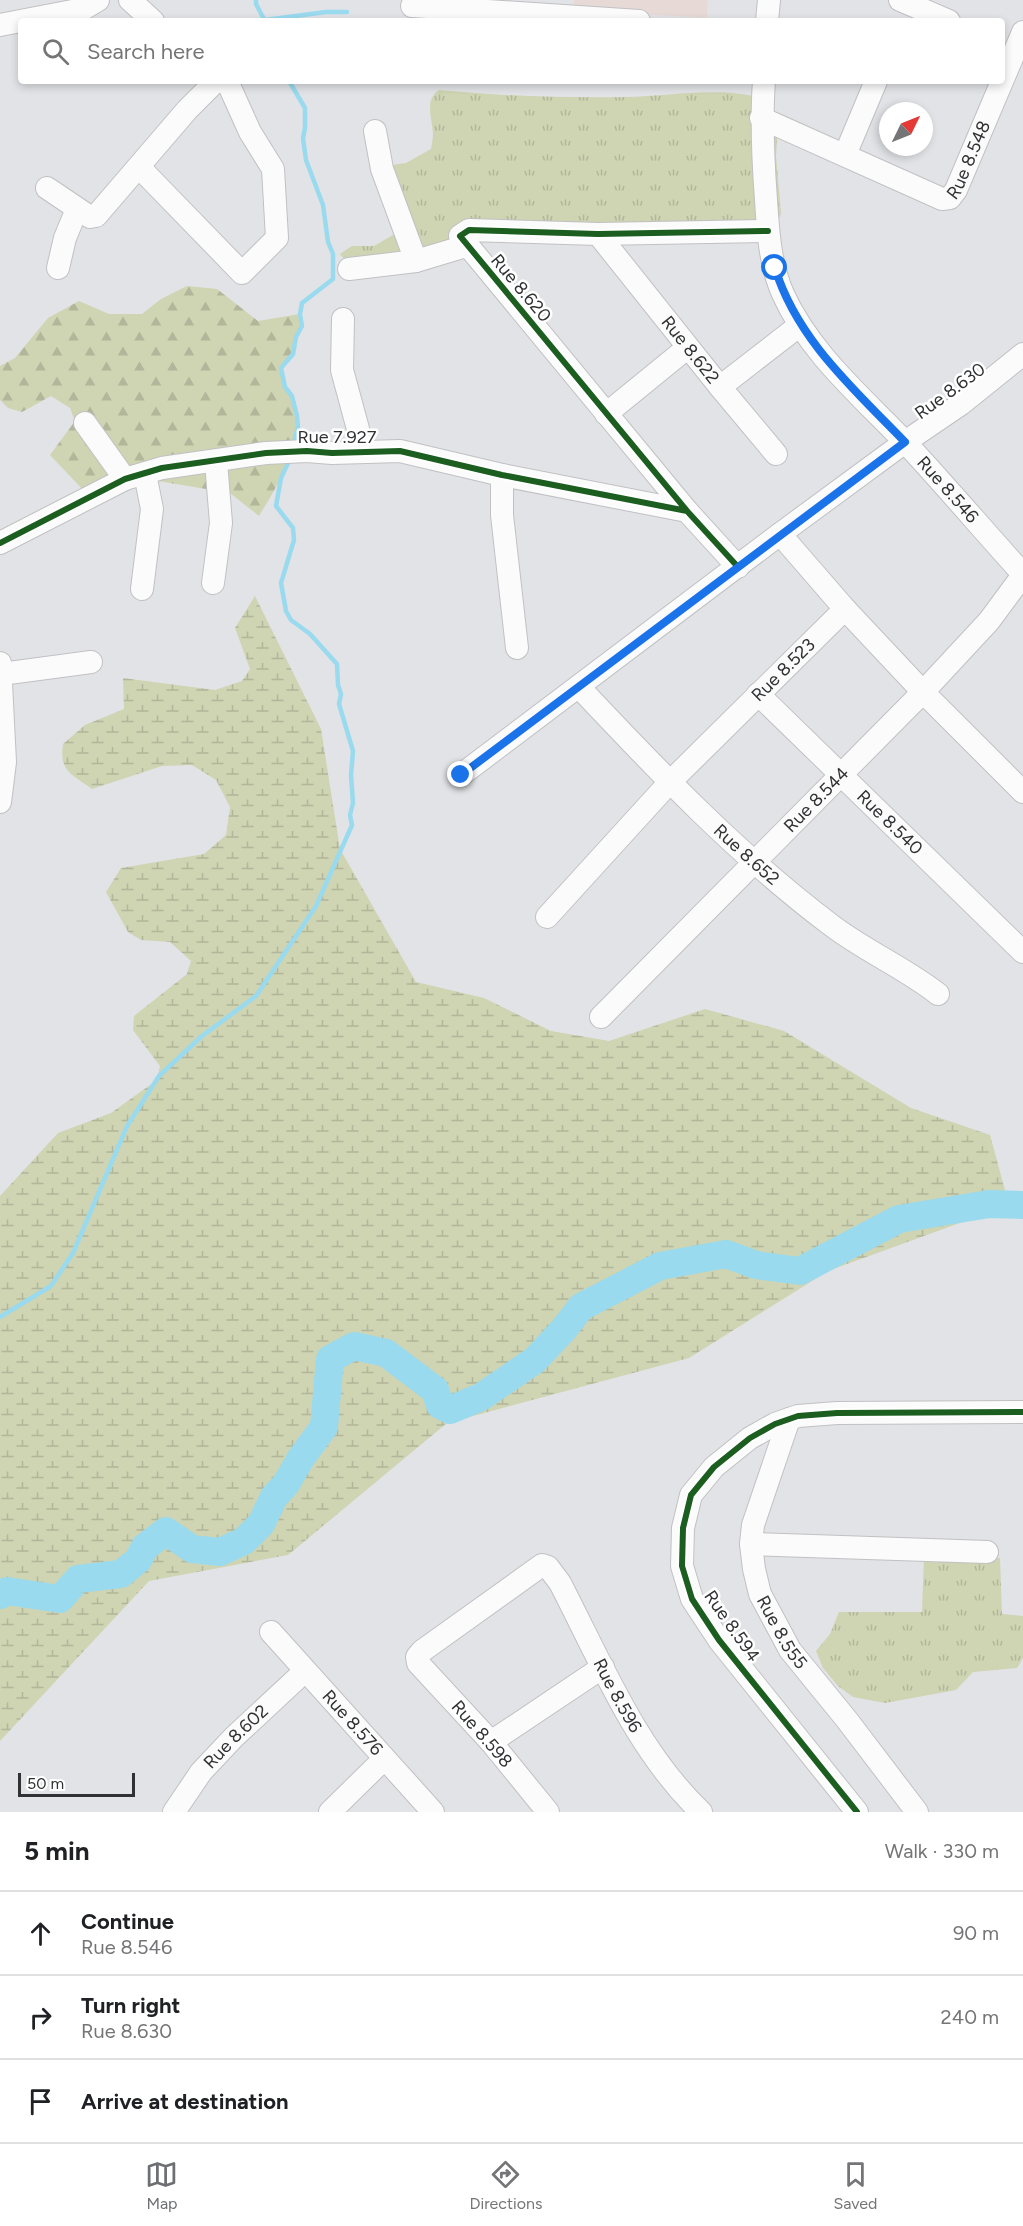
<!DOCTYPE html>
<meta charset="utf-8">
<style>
body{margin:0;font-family:Figtree,sans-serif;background:#f6f6f6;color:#202124}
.compass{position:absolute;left:879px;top:102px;width:54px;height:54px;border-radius:50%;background:#fff;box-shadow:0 3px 9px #0003;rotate:47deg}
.scale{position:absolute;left:18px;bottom:15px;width:117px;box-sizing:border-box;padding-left:6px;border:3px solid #303133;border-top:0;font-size:16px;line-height:21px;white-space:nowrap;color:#303133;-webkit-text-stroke:4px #fff;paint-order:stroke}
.stop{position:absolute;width:18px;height:18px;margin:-14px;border:4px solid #1a73e8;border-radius:50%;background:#fff}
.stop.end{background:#1a73e8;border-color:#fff;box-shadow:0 2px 6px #0008}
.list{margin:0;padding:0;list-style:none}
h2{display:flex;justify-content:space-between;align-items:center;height:78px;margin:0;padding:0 24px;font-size:26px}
h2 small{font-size:20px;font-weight:400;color:#757577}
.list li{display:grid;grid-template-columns:39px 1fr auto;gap:18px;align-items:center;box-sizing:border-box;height:84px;padding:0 24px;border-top:2px solid #e0e0e0}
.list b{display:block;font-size:22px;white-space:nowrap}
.list p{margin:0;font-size:20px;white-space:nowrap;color:#757577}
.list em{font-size:20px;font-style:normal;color:#757577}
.icon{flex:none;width:33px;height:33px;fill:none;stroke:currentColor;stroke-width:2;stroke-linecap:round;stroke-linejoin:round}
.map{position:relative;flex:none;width:1023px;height:1812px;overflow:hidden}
.search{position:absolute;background:#fff;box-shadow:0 3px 9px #0003;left:18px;right:18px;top:18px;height:66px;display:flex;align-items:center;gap:15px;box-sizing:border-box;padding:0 21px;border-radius:6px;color:#757577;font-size:22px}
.sheet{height:330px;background:#fff}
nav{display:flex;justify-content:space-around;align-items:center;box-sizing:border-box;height:84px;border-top:2px solid #e0e0e0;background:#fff;font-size:16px;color:#757577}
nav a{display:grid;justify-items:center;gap:3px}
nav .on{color:#6e6f72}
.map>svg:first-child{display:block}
</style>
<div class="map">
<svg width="1023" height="1812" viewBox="0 0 1023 1812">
<defs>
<pattern id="grass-tufts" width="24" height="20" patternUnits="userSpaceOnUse" patternTransform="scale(1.5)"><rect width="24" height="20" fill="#cfd4b2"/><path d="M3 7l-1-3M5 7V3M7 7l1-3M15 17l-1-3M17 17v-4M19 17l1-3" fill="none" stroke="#b2b69a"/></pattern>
<pattern id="forest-firs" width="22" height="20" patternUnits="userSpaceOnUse" patternTransform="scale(1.5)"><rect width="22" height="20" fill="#cfd4b2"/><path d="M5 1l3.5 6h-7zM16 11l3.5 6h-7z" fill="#b2b69a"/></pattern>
<pattern id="wetland-marsh" width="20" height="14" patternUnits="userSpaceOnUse" patternTransform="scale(1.5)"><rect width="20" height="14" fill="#cfd4b2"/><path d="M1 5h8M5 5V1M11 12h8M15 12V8" fill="none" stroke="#b2b69a"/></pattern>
</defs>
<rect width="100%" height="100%" fill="#e2e3e6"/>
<path fill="#e7dad6" d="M 574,0 L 708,0 L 707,18 L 574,10 Z"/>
<path fill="url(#grass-tufts)" d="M 439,90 C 502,96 564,98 627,97 C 670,96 726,85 768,100 L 778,127 L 776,156 L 781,213 L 779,219 L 526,230 L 349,265 L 340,254 L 352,246 L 374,246 L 398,232 L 392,165 L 406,163 L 431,149 C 432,144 433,138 433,133 C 432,118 424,100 439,90 Z
M 924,1556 L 1000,1558 L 1002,1614 L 1023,1616 L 1023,1658 L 1017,1668 L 973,1672 L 956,1690 L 885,1703 L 853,1697 L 838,1686 L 823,1668 L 816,1651 L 830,1634 L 839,1612 L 922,1612 Z"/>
<path fill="url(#forest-firs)" d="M 187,286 L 217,289 L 258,321 L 300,314 C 303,331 293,354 282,368 C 284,374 282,381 285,387 C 287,391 291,394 292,398 C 309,440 279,482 259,516 L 230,493 L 158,481 L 86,493 L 50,455 L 75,421 L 70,408 L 51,396 L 22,412 L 8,408 L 0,400 L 0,366 L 15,358 L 48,318 L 79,301 L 109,314 L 142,314 L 161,299 Z"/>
<path fill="url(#wetland-marsh)" d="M 255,596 L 321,729 L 340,849 L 416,982 L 484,998 L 551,1031 L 609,1041 L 705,1009 L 784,1031 L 911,1108 L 990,1135 L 1009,1205 L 828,1271 L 689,1358 L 447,1423 L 288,1555 L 149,1581 L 0,1741 L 0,1196 L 58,1133 L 111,1113 L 157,1080 L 160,1066 L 133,1030 L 134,1016 L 187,974 L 191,961 L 170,942 L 141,940 L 128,932 L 106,892 L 121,868 L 204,854 L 226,835 L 230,807 L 216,780 L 192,765 L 162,766 L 92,789 C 72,774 59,772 63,744 L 85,725 L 124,709 L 123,678 L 215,690 L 242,681 L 250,669 L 235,628 Z"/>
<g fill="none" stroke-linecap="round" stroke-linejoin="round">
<path stroke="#99daef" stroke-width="4.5" d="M 256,0 L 256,4 L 265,21
M 265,20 L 326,12 L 347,12
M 289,81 L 305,108 L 305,128 L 303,138 L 306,160 L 323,205 L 328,242 L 333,254 L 333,279 L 302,303 L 300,314 L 302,326 L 296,337 L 293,354 L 281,368 L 285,387 L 292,396 L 297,416 L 298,427 L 293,445
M 0,1317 L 51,1286 L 73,1253 L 127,1126 L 159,1076 L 202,1036 L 256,996 L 316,906 L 352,825 L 350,815 L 353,803 L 351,775 L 353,751 L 339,704 L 341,694 L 338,685 L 337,664 L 310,634 L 291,620 L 286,611 L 281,583 L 294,540 L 293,528 L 276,506 L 281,478 L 290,459"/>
<path stroke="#99daef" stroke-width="28" d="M 0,1595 L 7,1591 L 60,1599 L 78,1579 L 121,1574 L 138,1560 L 145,1547 L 166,1531 L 192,1549 L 220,1552 L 244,1541 L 261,1524 L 274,1497 L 286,1484 L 301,1458 L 324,1427 L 330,1359 L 354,1346 L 386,1353 L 435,1390 L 440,1405 L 450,1410 L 481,1397 L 535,1360 L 564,1329 L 581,1307 L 660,1266 L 726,1254 L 756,1265 L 800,1271 L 899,1219 L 989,1204 L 1023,1205"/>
<g stroke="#c1c1c4" stroke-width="24">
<g id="minor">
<path d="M 130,0 L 153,21"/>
<path d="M 900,0 L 949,21"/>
<path d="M 412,6 L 639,21"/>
<path d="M 767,21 L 769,0"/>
<path d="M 0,25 L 83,9 L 98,0"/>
<path id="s1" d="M 764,81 C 761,121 763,160 766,200 C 768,231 770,265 783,294 C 809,352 861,396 904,441 C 945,485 983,530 1023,574"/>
<path id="s2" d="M 761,118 L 942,199 L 950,198 L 956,190 L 1023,32"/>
<path d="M 375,131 L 382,169 L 416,261"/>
<path d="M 845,155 L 876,81"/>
<path d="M 139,167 L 242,273 L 277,238 L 273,169 L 250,132 L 227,81"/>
<path d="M 47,188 L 90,217 L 96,216 L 187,110 L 216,81"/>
<path id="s3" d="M 598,234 L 720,387 L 800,325"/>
<path d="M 58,268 L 65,238 L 77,209"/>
<path d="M 349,269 L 416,261 L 466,246"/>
<path d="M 343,319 L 342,370 L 358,429 L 359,452"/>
<path d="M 720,387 L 776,454"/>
<path d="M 606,414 L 687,348"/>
<path d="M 85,423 L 125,479"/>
<path d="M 502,475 L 502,515 L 517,648"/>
<path d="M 780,534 L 845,609"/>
<path d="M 0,543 L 125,479 L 162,468 L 266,453 L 307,451 L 332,453 L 400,451 L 502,475 L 687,511"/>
<path d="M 738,567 L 687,511 L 460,236 L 469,230 L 598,234 L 768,231"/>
<path d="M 213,583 L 221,523 L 216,462"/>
<path d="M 142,589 L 152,509 L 145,474"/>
<path d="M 0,663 L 5,762 L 0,802"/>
<path d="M 1,674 L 91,662"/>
<path id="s4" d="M 579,687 C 658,771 738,855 831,925 C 865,951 905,968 938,994"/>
<path id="s5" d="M 758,694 L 1023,952"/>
<path d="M 461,775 L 780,534 L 905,442 L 961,404 L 1023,354"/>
<path id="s6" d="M 547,917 L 669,783 L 845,609 L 923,692 L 1023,792"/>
<path id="s7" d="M 601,1017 L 923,692 L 989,621 L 1023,575"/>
<path id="s8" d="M 789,1419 L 753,1525 L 751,1544 L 754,1569 L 760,1594 L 790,1650 L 847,1720 L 917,1812"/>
<path d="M 751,1544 L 987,1552"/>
<path id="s9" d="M 271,1632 L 433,1812"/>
<path d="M 491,1742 L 603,1667"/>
<path id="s10" d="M 174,1812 L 201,1772 L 234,1737 L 305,1671"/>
<path d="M 330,1812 L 384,1759"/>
<path id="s11" d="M 548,1812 L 491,1742 L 418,1663 L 417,1657 L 422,1651 L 542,1565 L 548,1567 L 560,1583 C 601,1662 636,1750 701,1812"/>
<path d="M 857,1812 L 719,1640 L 692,1599 L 682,1566 L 683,1528 L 691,1495 L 714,1467 L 750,1438 L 775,1424 L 798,1416 L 837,1413 L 1023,1412"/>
</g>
</g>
<use href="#minor" stroke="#fbfbfb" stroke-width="22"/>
<g stroke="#fff" stroke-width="10">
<path id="cycleway" d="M 0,543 L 125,479 L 162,468 L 266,453 L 307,451 L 332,453 L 400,451 L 502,475 L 687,511
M 738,567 L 687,511 L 460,236 L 469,230 L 598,234 L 768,231
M 857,1812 L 719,1640 L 692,1599 L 682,1566 L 683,1528 L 691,1495 L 714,1467 L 750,1438 L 775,1424 L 798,1416 L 837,1413 L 1023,1412"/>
</g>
<use href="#cycleway" stroke="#1b5e20" stroke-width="6"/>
</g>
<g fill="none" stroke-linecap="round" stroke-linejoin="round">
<path stroke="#1a73e8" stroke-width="8" d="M 461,775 L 905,442 C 855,390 797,340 775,268"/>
</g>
<g text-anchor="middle" stroke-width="5" stroke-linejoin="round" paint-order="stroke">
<g font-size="18" fill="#303133" stroke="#fff">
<text dy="6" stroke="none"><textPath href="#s2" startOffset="249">Rue 8.548</textPath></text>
<text transform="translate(521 288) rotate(50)" y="6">Rue 8.620</text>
<text dy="6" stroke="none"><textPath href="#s3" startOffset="148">Rue 8.622</textPath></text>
<text transform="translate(950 391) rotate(-36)" y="6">Rue 8.630</text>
<text x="337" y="443">Rue 7.927</text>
<text dy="6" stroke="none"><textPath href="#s1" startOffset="472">Rue 8.546</textPath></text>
<text dy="6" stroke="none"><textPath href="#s6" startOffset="342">Rue 8.523</textPath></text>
<text dy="6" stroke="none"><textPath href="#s7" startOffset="306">Rue 8.544</textPath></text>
<text dy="6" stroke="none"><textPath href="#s5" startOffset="184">Rue 8.540</textPath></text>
<text dy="6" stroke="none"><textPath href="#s4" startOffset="237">Rue 8.652</textPath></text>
<text transform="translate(732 1626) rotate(55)" y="6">Rue 8.594</text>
<text dy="6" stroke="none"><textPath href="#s8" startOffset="226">Rue 8.555</textPath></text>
<text dy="6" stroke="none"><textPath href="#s11" startOffset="512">Rue 8.596</textPath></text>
<text dy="6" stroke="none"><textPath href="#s9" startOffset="122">Rue 8.576</textPath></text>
<text transform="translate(482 1734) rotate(49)" y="6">Rue 8.598</text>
<text dy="6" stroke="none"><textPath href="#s10" startOffset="98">Rue 8.602</textPath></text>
</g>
</g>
</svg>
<svg class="compass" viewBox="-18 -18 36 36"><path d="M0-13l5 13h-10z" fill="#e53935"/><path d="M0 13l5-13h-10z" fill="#757577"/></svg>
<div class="scale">50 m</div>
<div class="stop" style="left:775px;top:268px"></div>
<div class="stop end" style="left:461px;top:775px"></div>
<div class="search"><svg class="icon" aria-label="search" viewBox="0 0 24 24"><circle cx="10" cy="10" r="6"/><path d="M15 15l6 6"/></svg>Search here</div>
</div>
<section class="sheet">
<h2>5 min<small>Walk · 330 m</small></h2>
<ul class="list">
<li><svg class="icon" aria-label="ahead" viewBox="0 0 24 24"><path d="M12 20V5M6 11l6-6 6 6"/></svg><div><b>Continue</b><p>Rue 8.546</p></div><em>90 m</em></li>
<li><svg class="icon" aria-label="right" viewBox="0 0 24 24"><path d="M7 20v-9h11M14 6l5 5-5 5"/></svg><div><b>Turn right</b><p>Rue 8.630</p></div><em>240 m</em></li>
<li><svg class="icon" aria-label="arrive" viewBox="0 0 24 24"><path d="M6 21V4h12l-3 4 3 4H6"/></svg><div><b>Arrive at destination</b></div></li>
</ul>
</section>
<nav>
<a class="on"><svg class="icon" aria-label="map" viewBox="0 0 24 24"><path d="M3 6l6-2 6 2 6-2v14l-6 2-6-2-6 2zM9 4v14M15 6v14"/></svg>Map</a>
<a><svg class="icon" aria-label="directions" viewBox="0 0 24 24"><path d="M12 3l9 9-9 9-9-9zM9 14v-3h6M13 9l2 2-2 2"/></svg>Directions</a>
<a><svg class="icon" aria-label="saved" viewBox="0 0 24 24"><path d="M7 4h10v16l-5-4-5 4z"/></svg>Saved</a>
</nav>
